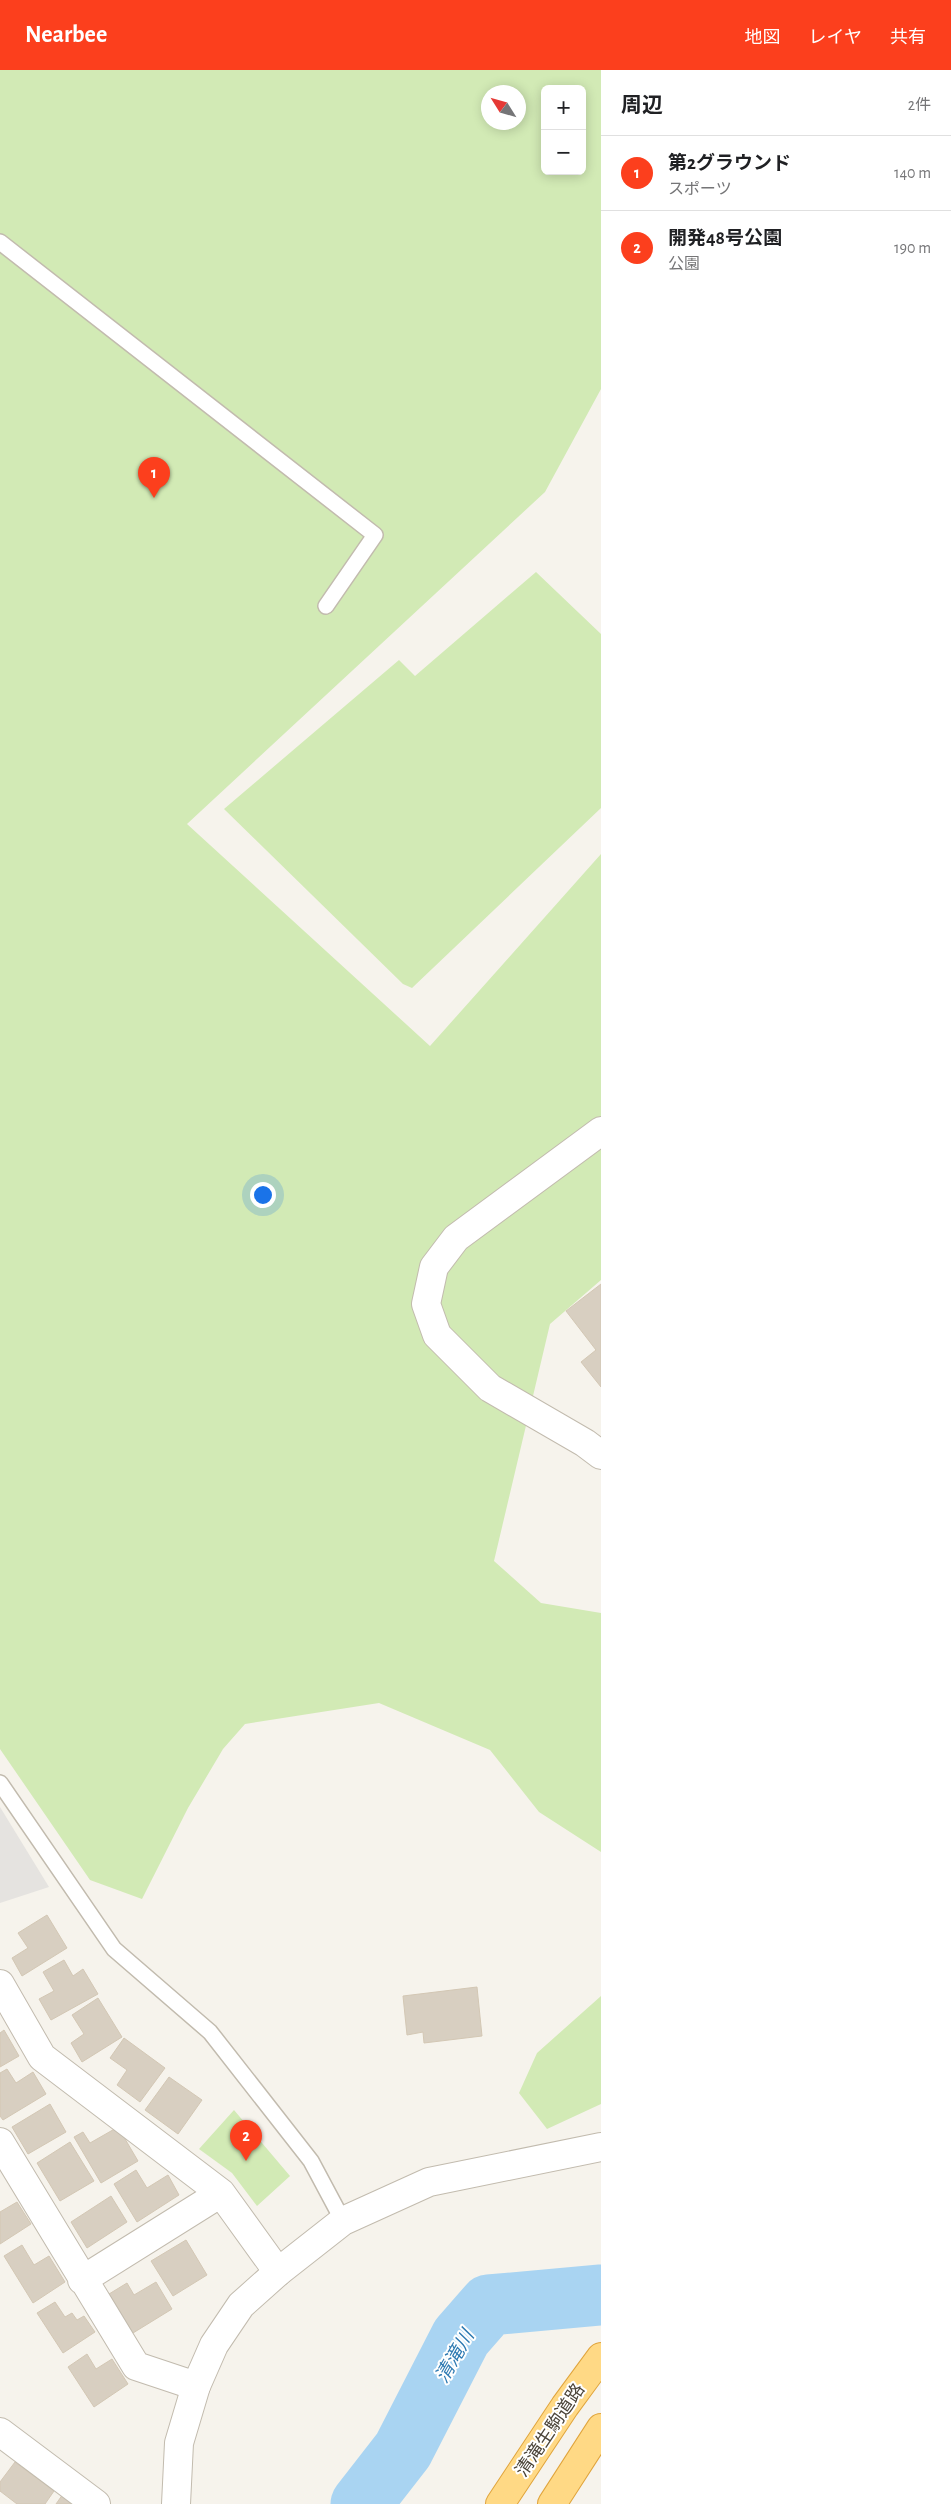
<!DOCTYPE html>
<html lang="ja">
<meta charset="utf-8">
<style>
body{margin:0;font-family:"Alegreya Sans","Noto Sans JP",sans-serif;background:#f6f6f6;color:#202124}
.controls{position:absolute;right:15px;top:15px;display:grid;overflow:hidden;border-radius:8px;box-shadow:0 2px 12px #0003}
.controls button{width:45px;height:45px;display:grid;place-items:center;padding:0;border:0;border-bottom:1px solid #e0e0e0;background:#fff;color:#202124;font:25px sans-serif}
.compass{position:absolute;left:481px;top:15px;width:45px;height:45px;border-radius:50%;background:#fff;box-shadow:0 2px 12px #0003;rotate:307deg}
.you{position:absolute;left:262px;top:1124px;width:18px;height:18px;margin:-12px;border:4px solid #fff;border-radius:50%;background:#1a73e8;box-shadow:0 0 0 8px #1a73e833}
.badge{display:grid;place-items:center;width:32px;height:32px;border-radius:50%;background:#fc3f1d;color:#fff;font-size:16px;font-weight:700}
.pin{position:absolute;translate:-50% -41px;filter:drop-shadow(0 1px 2px #0008)}
.pin::after{content:'';position:absolute;top:26px;width:18px;height:15px;background:inherit;clip-path:polygon(0 0,100% 0,50% 100%)}
.list{margin:0;padding:0;list-style:none}
h2{display:flex;justify-content:space-between;align-items:center;height:65px;margin:0;padding:0 20px;font-size:21px}
h2 small{font-size:16px;font-weight:400;color:#757577}
.list li{display:grid;grid-template-columns:32px 1fr auto;gap:15px;align-items:center;box-sizing:border-box;height:75px;padding:0 20px;border-top:1px solid #e0e0e0}
.list b{display:block;font-size:19px;white-space:nowrap}
.list p{margin:0;font-size:16px;white-space:nowrap;color:#757577}
.list em{font-size:16px;font-style:normal;color:#757577}
.map{position:relative;flex:none;width:601px;height:2434px;overflow:hidden}
header{display:flex;align-items:center;gap:30px;box-sizing:border-box;height:70px;padding:0 25px;background:#fc3f1d;color:#fff}
header strong{font-size:24px}
nav{display:flex;gap:28px;margin-inline-start:auto;font-size:18px}
main{display:flex}
aside{flex:1;background:#fff}
.map>svg:first-child{display:block}
</style>
<header>
<strong>Nearbee</strong>
<nav><a>地図</a><a>レイヤ</a><a>共有</a></nav>
</header>
<main>
<div class="map">
<svg width="601" height="2434" viewBox="0 0 601 2434">
<rect width="100%" height="100%" fill="#f6f3ec"/>
<path fill="#d2eab5" fill-rule="evenodd" d="M 0,0 L 601,0 L 601,319 L 545,422 L 187,754 L 430,976 L 601,784 L 601,1210 L 550,1254 L 494,1491 L 541,1533 L 601,1543 L 601,1782 L 539,1742 L 490,1680 L 379,1633 L 245,1654 L 223,1679 L 188,1738 L 142,1829 L 90,1810 L 0,1679 ZM 545,19 L 582,19 L 582,101 L 545,101 ZM 488,22 L 518,22 L 518,52 L 488,52 Z
M 536,502 L 601,564 L 601,738 L 412,918 L 403,914 L 224,739 L 399,590 L 415,606 Z
M 601,1926 L 601,2034 L 547,2059 L 519,2023 L 537,1983 Z
M 234,2040 L 290,2106 L 257,2136 L 232,2103 L 199,2079 Z"/>
<path fill="#e5e3e0" d="M 0,1737 L 49,1817 L 0,1833 Z"/>
<g fill="none" stroke-linecap="round" stroke-linejoin="round">
<path stroke="#a9d4f2" stroke-width="61" d="M 361,2434 L 403,2380 L 461,2267 L 489,2235 L 601,2225"/>
</g>
<path fill="#d8cfc1" stroke="#d3c7b4" d="M 601,1214 L 601,1317 L 581,1292 L 596,1280 L 566,1241 Z
M 47,1845 L 67,1878 L 22,1906 L 12,1888 L 28,1878 L 18,1863 Z
M 64,1890 L 73,1906 L 83,1899 L 98,1924 L 51,1950 L 39,1929 L 54,1921 L 43,1902 Z
M 477,1917 L 482,1966 L 424,1973 L 423,1962 L 407,1965 L 403,1926 Z
M 98,1928 L 122,1967 L 82,1992 L 71,1973 L 84,1964 L 72,1945 Z
M 4,1960 L 19,1986 L 0,1997 L 0,1963 Z
M 124,1968 L 165,1998 L 140,2032 L 117,2015 L 127,2000 L 110,1988 Z
M 7,1999 L 16,2013 L 33,2002 L 46,2024 L 3,2050 L 0,2046 L 0,2003 Z
M 169,2007 L 202,2030 L 178,2064 L 145,2040 Z
M 50,2034 L 66,2062 L 28,2084 L 12,2057 Z
M 118,2057 L 138,2091 L 101,2113 L 74,2067 L 83,2062 L 90,2073 Z
M 70,2072 L 94,2111 L 60,2131 L 37,2093 Z
M 136,2100 L 147,2118 L 168,2105 L 179,2125 L 137,2152 L 114,2114 Z
M 111,2126 L 127,2152 L 87,2178 L 71,2152 Z
M 17,2132 L 31,2154 L 0,2174 L 0,2142 Z
M 186,2170 L 207,2205 L 173,2226 L 151,2191 Z
M 22,2175 L 34,2195 L 49,2186 L 65,2212 L 33,2233 L 4,2186 Z
M 156,2212 L 172,2239 L 133,2263 L 109,2224 L 127,2213 L 134,2225 Z
M 55,2232 L 65,2247 L 72,2243 L 77,2250 L 84,2246 L 95,2262 L 63,2283 L 37,2243 Z
M 87,2284 L 96,2299 L 112,2289 L 128,2314 L 94,2337 L 68,2297 Z
M 15,2392 L 54,2421 L 45,2434 L 17,2434 L 0,2421 L 0,2412 Z
M 63,2424 L 77,2434 L 56,2434 Z"/>
<g fill="none" stroke-linecap="round" stroke-linejoin="round">
<g stroke="#c2bbae" stroke-width="18">
<path id="service" d="M 0,172 L 375,465 L 326,536
M 0,1713 L 114,1879 L 210,1962 L 311,2091 L 343,2151"/>
</g>
<g stroke="#c2bbae" stroke-width="30">
<path id="minor" d="M 601,1061 L 456,1168 L 434,1197 L 426,1234 L 437,1265 L 490,1318 L 585,1373 L 601,1385
M 0,1914 L 42,1987 L 221,2123 L 278,2202
M 0,2072 L 136,2296 L 196,2316
M 82,2210 L 221,2123
M 0,2362 L 96,2434"/>
</g>
<g stroke="#c2bbae" stroke-width="30">
<path id="tertiary" d="M 176,2434 L 179,2373 L 196,2316 L 214,2275 L 241,2235 L 278,2202 L 343,2151 L 429,2112 L 601,2077"/>
</g>
<g stroke="#e0a43c" stroke-width="30">
<path id="trunk" d="M 500,2434 L 565,2336 L 601,2287
M 552,2434 L 601,2358"/>
</g>
<use href="#service" stroke="#fff" stroke-width="15"/>
<use href="#minor" stroke="#fff" stroke-width="28"/>
<use href="#tertiary" stroke="#fff" stroke-width="28"/>
<use href="#trunk" stroke="#ffd985" stroke-width="28"/>
</g>
<g text-anchor="middle" stroke-width="4" stroke-linejoin="round" paint-order="stroke">
<g font-size="18" fill="#4b4439" stroke="#fff">
<text transform="translate(550 2360) rotate(-56)" y="6">清滝生駒道路</text>
</g>
<g font-size="19" font-style="italic" fill="#2e7ab2" stroke="#fff">
<text transform="translate(454 2286) rotate(-60)" y="7">清滝川</text>
</g>
</g>
</svg>
<div class="controls">
<button>+</button>
<button>−</button>
</div>
<svg class="compass" viewBox="-18 -18 36 36"><path d="M0-13l5 13h-10z" fill="#e53935"/><path d="M0 13l5-13h-10z" fill="#757577"/></svg>
<div class="you"></div>
<div class="pin badge" style="left:154px;top:428px">1</div>
<div class="pin badge" style="left:246px;top:2091px">2</div>
</div>
<aside>
<h2>周辺<small>2件</small></h2>
<ul class="list">
<li><span class="badge">1</span><div><b>第2グラウンド</b><p>スポーツ</p></div><em>140 m</em></li>
<li><span class="badge">2</span><div><b>開発48号公園</b><p>公園</p></div><em>190 m</em></li>
</ul>
</aside>
</main>
